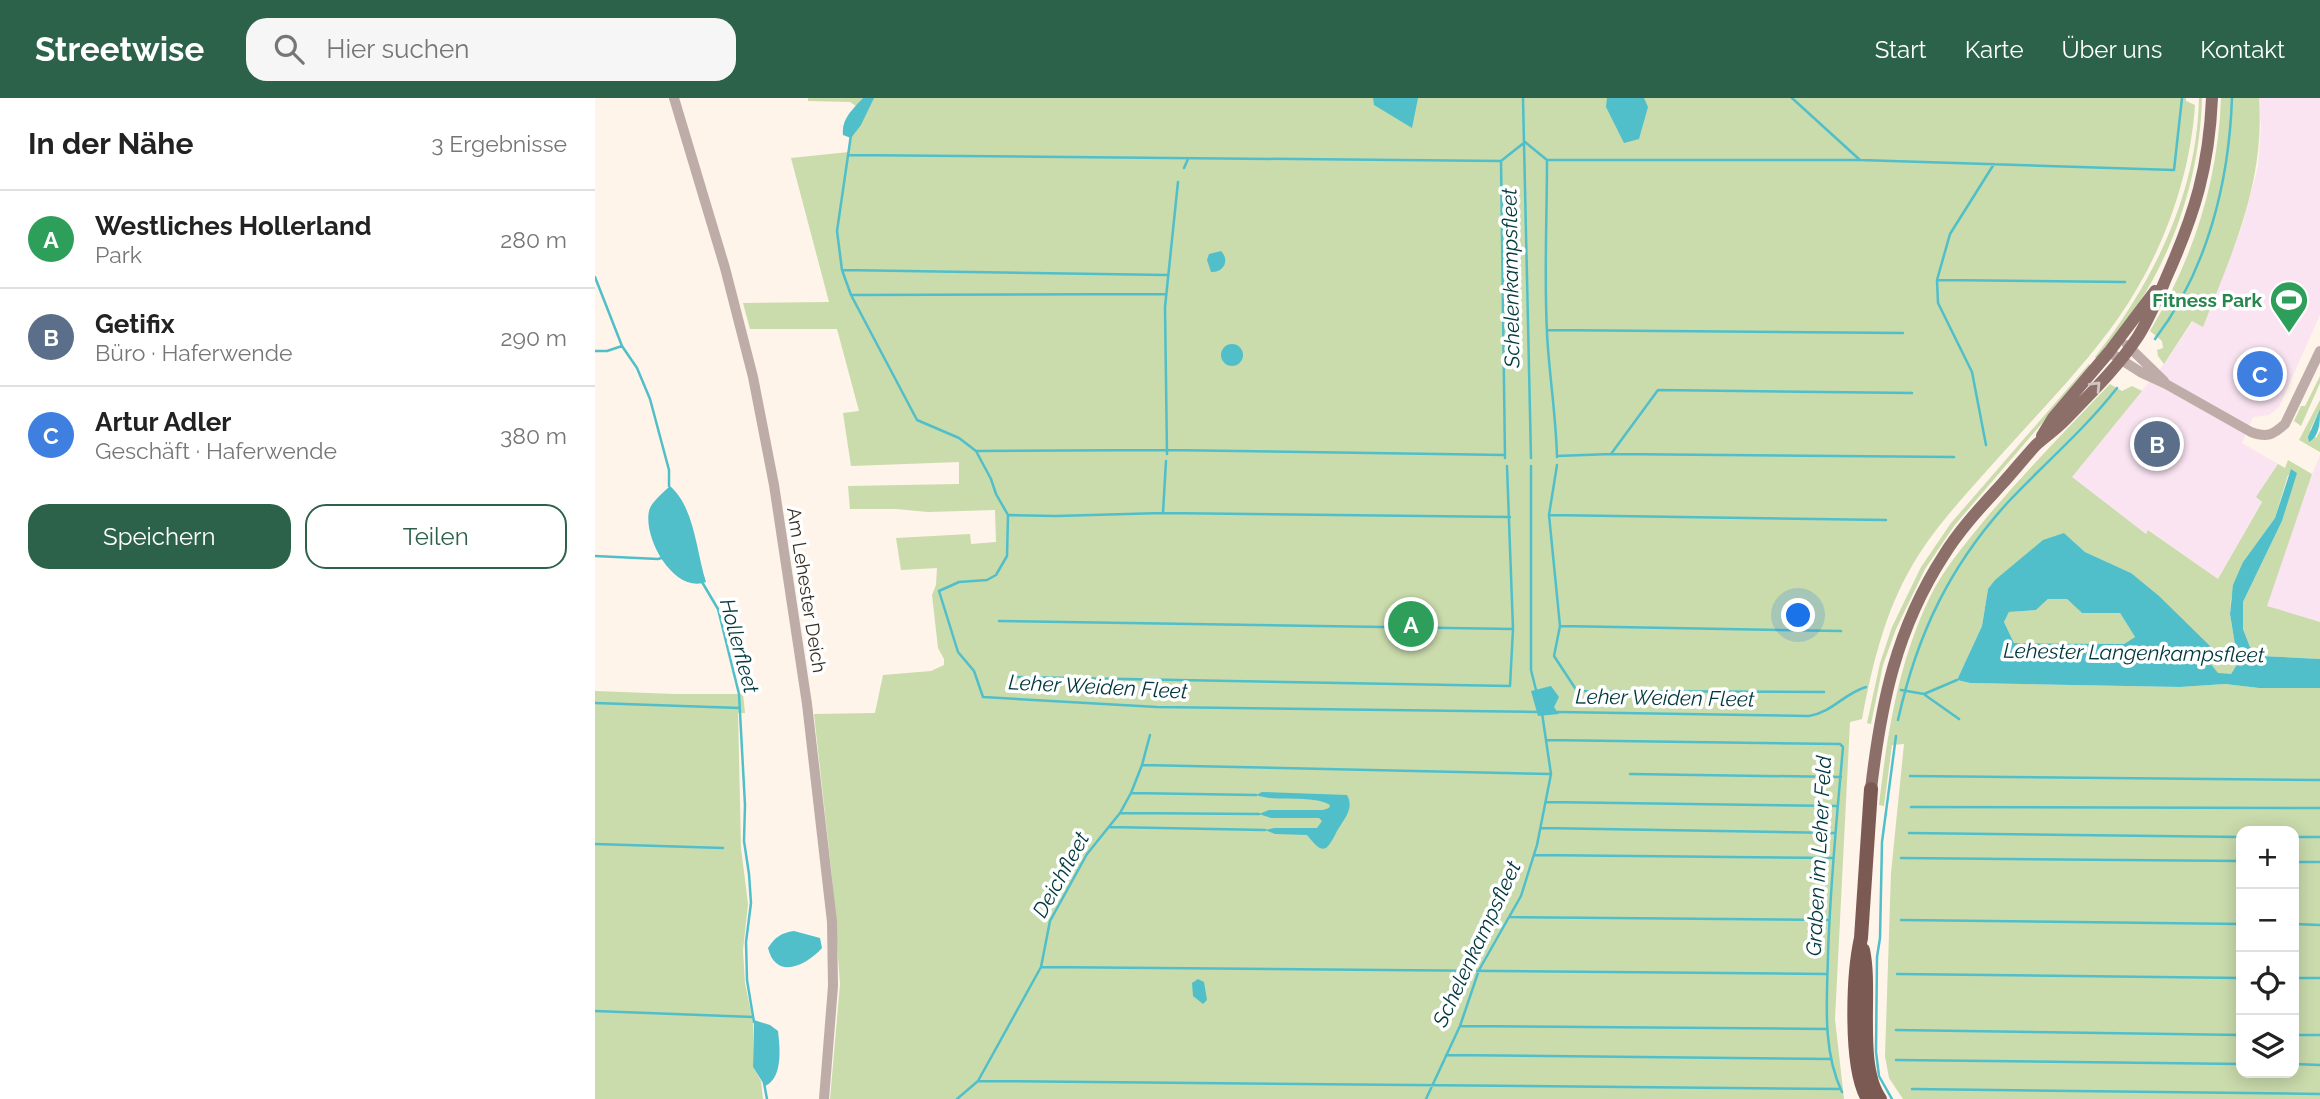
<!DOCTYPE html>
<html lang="de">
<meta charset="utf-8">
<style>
body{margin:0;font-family:Raleway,sans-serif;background:#f6f6f6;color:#222}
.controls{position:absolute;right:21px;bottom:21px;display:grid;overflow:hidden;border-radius:14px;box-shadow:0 4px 18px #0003}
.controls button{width:63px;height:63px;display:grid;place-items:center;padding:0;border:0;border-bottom:2px solid #e0e0e0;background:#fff;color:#222;font:35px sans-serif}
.you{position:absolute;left:1204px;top:518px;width:24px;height:24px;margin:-18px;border:5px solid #fff;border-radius:50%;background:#1a73e8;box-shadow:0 0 0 10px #1a73e833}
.badge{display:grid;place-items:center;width:46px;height:46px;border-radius:50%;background:#2b6249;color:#fff;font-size:23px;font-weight:700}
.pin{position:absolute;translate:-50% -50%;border:4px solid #fff;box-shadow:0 2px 7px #0006}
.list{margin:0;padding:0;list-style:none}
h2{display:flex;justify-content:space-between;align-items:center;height:91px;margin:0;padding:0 28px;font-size:30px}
h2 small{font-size:23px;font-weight:400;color:#767676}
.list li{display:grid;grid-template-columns:46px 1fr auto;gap:21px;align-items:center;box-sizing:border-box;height:98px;padding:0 28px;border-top:2px solid #e0e0e0}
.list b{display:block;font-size:26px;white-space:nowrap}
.list p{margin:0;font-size:23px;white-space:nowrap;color:#767676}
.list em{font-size:23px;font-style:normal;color:#767676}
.actions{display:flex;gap:14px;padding:21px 28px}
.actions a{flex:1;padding:16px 0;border:2px solid #2b6249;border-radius:21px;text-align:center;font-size:24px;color:#2b6249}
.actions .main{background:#2b6249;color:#fff}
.icon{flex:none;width:38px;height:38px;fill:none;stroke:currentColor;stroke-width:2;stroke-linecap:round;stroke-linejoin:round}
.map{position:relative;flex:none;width:1725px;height:1001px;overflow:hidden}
header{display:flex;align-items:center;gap:42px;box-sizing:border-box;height:98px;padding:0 35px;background:#2b6249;color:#fff}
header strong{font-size:33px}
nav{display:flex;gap:38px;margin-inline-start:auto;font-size:24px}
.search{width:490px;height:63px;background:#f6f6f6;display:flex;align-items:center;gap:18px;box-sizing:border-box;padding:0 24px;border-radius:21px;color:#767676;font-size:26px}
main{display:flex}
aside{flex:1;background:#fff}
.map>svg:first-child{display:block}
</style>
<header>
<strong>Streetwise</strong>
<div class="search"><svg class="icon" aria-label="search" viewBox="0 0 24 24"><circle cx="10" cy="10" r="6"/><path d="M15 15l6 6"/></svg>Hier suchen</div>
<nav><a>Start</a><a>Karte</a><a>Über uns</a><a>Kontakt</a></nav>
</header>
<main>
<aside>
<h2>In der Nähe<small>3 Ergebnisse</small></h2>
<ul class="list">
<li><span class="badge" style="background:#2e9e5b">A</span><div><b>Westliches Hollerland</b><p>Park</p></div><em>280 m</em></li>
<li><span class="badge" style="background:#5c6f8a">B</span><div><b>Getifix</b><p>Büro · Haferwende</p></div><em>290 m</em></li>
<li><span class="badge" style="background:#3f7fe0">C</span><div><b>Artur Adler</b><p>Geschäft · Haferwende</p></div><em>380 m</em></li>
</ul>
<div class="actions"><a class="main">Speichern</a><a>Teilen</a></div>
</aside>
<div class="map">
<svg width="1725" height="1001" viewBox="0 0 1725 1001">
<rect width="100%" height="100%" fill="#fef4e9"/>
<path fill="#fae4f2" d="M 1664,0 L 1725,0 L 1725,217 L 1684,309 L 1674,317 L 1658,319 L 1647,345 L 1683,366 L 1662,399 L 1667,403 L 1623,481 L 1554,432 L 1551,436 L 1476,379 L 1569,266 L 1598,223 L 1608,229 L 1647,128 L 1663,69 L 1666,29 Z
M 1725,358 L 1725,524 L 1671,509 L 1715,381 Z"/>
<path fill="#cadbac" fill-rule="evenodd" d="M 213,0 L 268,0 L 261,8 L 255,4 L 213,3 Z
M 271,0 L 1591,0 L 1591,3 L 1600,7 C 1595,81 1567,157 1524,219 C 1489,269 1445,313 1404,359 C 1374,393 1341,427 1318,466 C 1290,513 1277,568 1267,621 L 1255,624 L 1240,921 L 1249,1001 L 235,1001 L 245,886 L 237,779 L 219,616 L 280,615 L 288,577 L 336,573 L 349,567 L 349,561 L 343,550 L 337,497 L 341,487 L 342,470 L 306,472 L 301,440 L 375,436 L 376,446 L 401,444 L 400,412 L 333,414 L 301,411 L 255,411 L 253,388 L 364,386 L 364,364 L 256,368 L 248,315 L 264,313 L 242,231 L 155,231 L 148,205 L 234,204 L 196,60 L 254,54 L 257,32 Z
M 1604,0 L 1607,0 C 1605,72 1583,144 1544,205 C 1532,225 1516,243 1502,261 L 1500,259 C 1558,184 1602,97 1604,0 Z
M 1626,0 L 1664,0 C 1670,85 1638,152 1608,229 L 1597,223 L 1569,266 L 1563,258 L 1562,252 L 1568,250 L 1567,243 L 1555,233 C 1598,160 1623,85 1626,0 Z
M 1494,266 L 1496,268 L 1359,428 L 1330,471 L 1301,531 L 1288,567 L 1276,626 L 1272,625 L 1285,565 L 1297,529 L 1326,469 L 1356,425 Z
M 1725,278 L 1725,285 L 1706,328 L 1699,323 L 1706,308 L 1710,308 Z
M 1515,286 L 1527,293 L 1537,288 L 1547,293 L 1477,379 L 1551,436 L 1553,432 L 1623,481 L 1667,404 L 1661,399 L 1683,366 L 1690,370 L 1693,362 L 1717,376 L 1672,508 L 1725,524 L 1725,561 L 1666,558 L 1655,549 L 1648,531 L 1648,504 L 1687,423 L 1701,375 L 1693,377 L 1680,420 L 1648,464 L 1636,501 L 1635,516 L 1643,565 L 1636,576 L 1623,576 L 1536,475 L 1490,454 L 1469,435 L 1393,491 L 1387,528 L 1362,582 L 1375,585 L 1585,589 L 1630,586 L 1664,590 L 1725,590 L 1725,1001 L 1308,1001 L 1294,980 L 1290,958 L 1296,775 L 1309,646 L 1297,647 L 1289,708 L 1284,707 C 1292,637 1303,566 1334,501 C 1348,471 1371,445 1392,419 C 1431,373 1473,330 1515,286 ZM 1646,733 L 1699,733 L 1699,975 L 1646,975 Z
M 1725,302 L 1725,311 L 1715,332 L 1721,340 L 1725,333 L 1725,354 L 1704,342 Z
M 1453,501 L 1472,501 L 1487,515 L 1525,515 L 1540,539 L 1529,546 L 1419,545 L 1409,524 L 1414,514 L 1441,512 Z
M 0,593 L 80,596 L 148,596 L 150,615 L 143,615 L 146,750 L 153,806 L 148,852 L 150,885 L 158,924 L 158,969 L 166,983 L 168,1001 L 0,1001 Z"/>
<path fill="#50bfc9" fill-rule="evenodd" d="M 268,0 L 279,0 L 266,27 L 256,40 L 248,37 C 246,21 258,11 268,0 Z
M 778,0 L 823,0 L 817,30 L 779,7 Z
M 1012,0 L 1049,0 L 1053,9 L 1044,41 L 1029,45 L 1011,9 Z
M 626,153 C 635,162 629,175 616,174 L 612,162 L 614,156 Z
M626 257a11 11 0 1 1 22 0a11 11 0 1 1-22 0Z
M 1725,311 C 1725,324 1725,338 1714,344 L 1713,339 Z
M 1696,371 L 1702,375 L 1687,423 L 1648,504 L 1648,531 L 1655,549 L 1666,558 L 1725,561 L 1725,590 L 1664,590 L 1630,586 L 1585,589 L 1375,585 L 1362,582 L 1387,528 L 1393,491 L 1400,482 L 1448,442 L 1469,435 L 1490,454 L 1536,475 L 1564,498 L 1616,549 L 1614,564 L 1623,575 L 1636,576 L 1643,565 L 1635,516 L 1638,487 L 1648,464 L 1680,420 ZM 1453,501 L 1472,501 L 1487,515 L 1525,515 L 1540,539 L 1529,546 L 1419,545 L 1409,524 L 1414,514 L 1441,512 Z
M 75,388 C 100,410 101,453 111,484 C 79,496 48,440 54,413 C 56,404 68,395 75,388 Z
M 956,588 L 964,599 L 959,609 L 964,616 L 943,618 L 936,593 Z
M 667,694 L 752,697 C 760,711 748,722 742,733 C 731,755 728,757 712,737 L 680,736 L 670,732 L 679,730 L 722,730 L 727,723 L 724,720 L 676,720 L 664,716 L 674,712 L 728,712 L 734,710 L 735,707 C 717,696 683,705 661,697 Z
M 199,833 L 225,840 L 227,850 C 212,867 181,883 173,850 C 180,839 186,835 199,833 Z
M 603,881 L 609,884 L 612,902 L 608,906 L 598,898 L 597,885 Z
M 159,922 L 175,927 L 183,933 C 185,950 188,980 170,988 L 158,969 Z"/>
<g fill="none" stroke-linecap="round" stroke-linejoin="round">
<path stroke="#50bfc9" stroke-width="2.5" d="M 928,0 L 936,360
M 1197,0 L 1265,62
M 256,37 L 242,133 L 247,172 L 256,197 L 322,322 L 364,340 L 381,353 L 396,381 L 401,396 L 413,417 L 412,458 L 401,477 L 392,482 L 364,484 L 344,493 L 363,554 L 379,573 L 388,599 L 562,609 L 943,614
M 254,57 L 906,63 L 930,44 L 952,62 L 1265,62 L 1579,72 L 1587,0
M 952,62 C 952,119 949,177 952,235 C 954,276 961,317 962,359
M 906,63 L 910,360
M 589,70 L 593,61
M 247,172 L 572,177
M 0,179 L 27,248 L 42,270 L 55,301 L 74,372 L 74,388
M 1342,182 L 1530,184
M 256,197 L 571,196
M 952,232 L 1308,235
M 1560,241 C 1612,173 1634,85 1637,0
M 0,253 L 12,253 L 27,248
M 1391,347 L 1377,274 L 1343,205 L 1342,182 L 1355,136 L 1399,66
M 381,353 L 572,352 L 910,357
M 572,356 L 570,209 L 583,84
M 1016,356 L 1063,292 L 1317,295
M 962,358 L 1016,356 L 1359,359
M 962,367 L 954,417 L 965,528 L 959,558 L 982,593 L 1229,594
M 936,368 L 936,572 L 941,592
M 568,415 L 571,363
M 414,417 L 461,418 L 568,415 L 915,419
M 954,417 L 1291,422
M 0,458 L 63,461 L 70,459
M 107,484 L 123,511 L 144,596 L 150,707 L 149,743 L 154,776 L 156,805 L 151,844 L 152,882 L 159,924
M 404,523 L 918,531
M 965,528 L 1246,533
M 420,579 L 915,588 L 918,531 L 912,368
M 1306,592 L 1329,596 L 1362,582
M 1330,597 L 1364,621
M 0,605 L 145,610
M 963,614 L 1214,618 C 1238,614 1248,596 1271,589
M 1303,622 C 1322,536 1355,467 1415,402 C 1450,365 1490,331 1522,290
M 951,642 L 1245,646 L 1248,649 C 1242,718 1235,787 1233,857 C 1232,903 1227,952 1247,994
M 547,667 L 956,676
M 1035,676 L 1246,679
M 1315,678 L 1725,682
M 536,695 L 661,697
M 951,704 L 1241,708
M 1316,709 L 1725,710
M 525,715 L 664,716
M 514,729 L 670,732
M 946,730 L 1239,735
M 1314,735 L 1646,739
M 1699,739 L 1725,739
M 0,746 L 128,750
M 939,757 L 1237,760
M 1306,760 L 1646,763
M 1699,764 L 1725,764
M 915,819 L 1234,822
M 1306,822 L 1646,826
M 1699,826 L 1725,827
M 446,869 L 1232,876
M 1302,876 L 1646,880
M 1699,880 L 1725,880
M 0,913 L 158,919
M 865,928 L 1231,931
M 1301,932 L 1646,937
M 1699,937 L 1725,937
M 851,957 L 1236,961
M 1301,962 L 1646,966
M 1699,966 L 1725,967
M 383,983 L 1245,991
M 169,985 L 172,1001
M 1317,991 L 1725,996
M 362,1001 L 383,983 L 446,869 L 455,823 L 492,756 L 525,715 L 536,695 L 547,667 L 555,637
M 831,1001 L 865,928 L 884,872 L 926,798 L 942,747 L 956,676 L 947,615
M 1297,1001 L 1284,978 L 1281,954 L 1282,859 L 1285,840 L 1287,744 L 1301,638"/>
<path stroke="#beaca9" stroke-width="10" d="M 79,0 L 130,170 L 158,279 L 179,387 L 212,606 L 237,824 L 238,888 L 229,1001
M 1532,247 L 1569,283
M 1514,254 L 1547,275 L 1571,286 L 1656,334 C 1672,340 1678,337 1690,326 L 1725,253"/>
<path stroke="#8d6f6a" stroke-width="12" d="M 1447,338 L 1458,320 L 1514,254 L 1560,193
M 1276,691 C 1286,605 1301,531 1349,457 C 1365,431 1386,409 1406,387 C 1418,374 1429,360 1441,347 C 1450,339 1460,332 1469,323 C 1494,297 1522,270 1542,240 C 1555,220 1563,199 1572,178 C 1600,115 1614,69 1617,0"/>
<path stroke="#7c5a54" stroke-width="14" d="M 1268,852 C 1277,892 1261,968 1285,1001
M 1273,1001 C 1254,970 1258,876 1266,840 L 1276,691"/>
</g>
<defs><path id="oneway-chevron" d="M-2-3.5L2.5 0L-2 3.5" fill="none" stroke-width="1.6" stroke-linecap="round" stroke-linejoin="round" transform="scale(1.75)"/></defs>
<use stroke="#d1c5c3" href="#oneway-chevron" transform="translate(1501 288) rotate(-47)"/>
<defs>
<g id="stadium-pin" transform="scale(2.0125)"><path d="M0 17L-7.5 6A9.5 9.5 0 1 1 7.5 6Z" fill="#2e9e5b" stroke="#fff"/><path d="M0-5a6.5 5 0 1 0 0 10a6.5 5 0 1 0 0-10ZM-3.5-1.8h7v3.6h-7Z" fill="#fff"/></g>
</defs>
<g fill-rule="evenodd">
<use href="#stadium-pin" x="1694" y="202"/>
</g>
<g text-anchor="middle" stroke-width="7" stroke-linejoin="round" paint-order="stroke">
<g font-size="19" font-weight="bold" fill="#27864d" stroke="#fff" text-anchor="end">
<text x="1667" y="209">Fitness Park</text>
</g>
<g font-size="19" fill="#372e23" stroke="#fff">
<text transform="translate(212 492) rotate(81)" y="7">Am Lehester Deich</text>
</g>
<g font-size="21" font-style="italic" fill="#01383d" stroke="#fff">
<text transform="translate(916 180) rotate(-91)" y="7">Schelenkampsfleet</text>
<text transform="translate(144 548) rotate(75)" y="7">Hollerfleet</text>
<text transform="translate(1539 555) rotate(1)" y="7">Lehester Langenkampsfleet</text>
<text transform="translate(503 589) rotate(3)" y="7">Leher Weiden Fleet</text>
<text transform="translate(1070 600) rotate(1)" y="7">Leher Weiden Fleet</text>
<text transform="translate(1224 758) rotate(-87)" y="7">Graben im Leher Feld</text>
<text transform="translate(466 777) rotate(-61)" y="7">Deichfleet</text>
<text transform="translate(882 846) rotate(-65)" y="7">Schelenkampsfleet</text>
</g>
</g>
</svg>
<div class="controls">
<button>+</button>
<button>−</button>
<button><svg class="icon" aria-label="locate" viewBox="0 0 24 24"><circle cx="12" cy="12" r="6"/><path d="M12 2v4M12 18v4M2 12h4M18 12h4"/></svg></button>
<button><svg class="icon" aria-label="layers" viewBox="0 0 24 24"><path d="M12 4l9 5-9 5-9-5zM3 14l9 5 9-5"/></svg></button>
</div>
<div class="you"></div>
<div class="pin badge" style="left:816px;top:526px;background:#2e9e5b">A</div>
<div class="pin badge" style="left:1562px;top:346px;background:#5c6f8a">B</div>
<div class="pin badge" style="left:1665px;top:276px;background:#3f7fe0">C</div>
</div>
</main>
